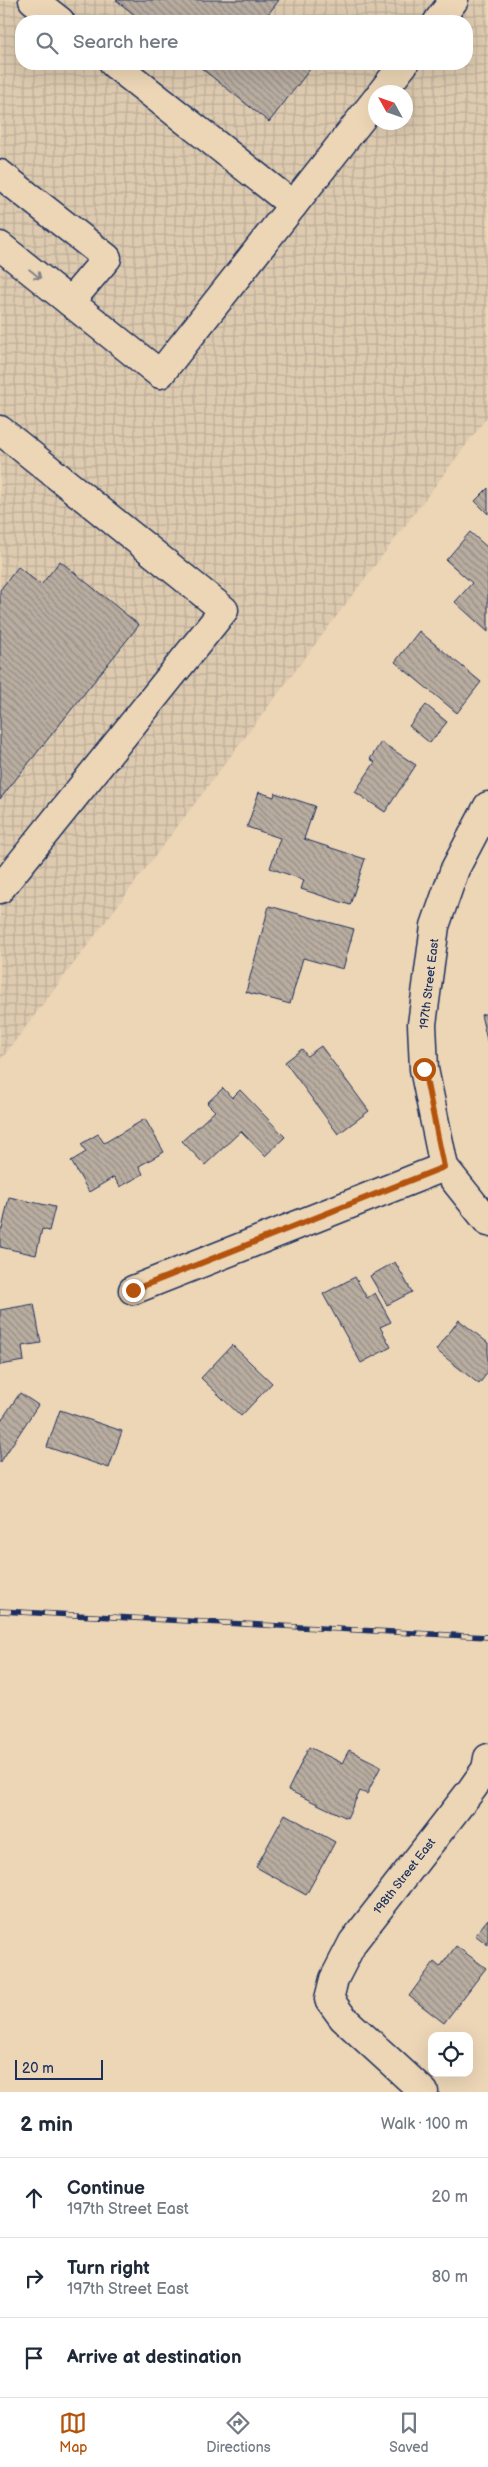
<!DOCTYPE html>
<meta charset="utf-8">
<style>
body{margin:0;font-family:"Balsamiq Sans",sans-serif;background:#f6f6f7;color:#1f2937}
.controls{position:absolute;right:15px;bottom:15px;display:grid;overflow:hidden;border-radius:10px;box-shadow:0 5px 20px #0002}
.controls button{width:45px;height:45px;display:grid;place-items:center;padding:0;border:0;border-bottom:1px solid #e0e1e3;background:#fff;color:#1f2937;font:25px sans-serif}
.compass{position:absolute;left:368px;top:85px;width:45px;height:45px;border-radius:50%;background:#fff;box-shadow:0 5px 20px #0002;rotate:310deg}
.scale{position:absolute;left:15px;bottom:12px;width:88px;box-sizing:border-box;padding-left:5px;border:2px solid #1b2f5e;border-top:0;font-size:14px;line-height:18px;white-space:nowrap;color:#1b2f5e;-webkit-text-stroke:4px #edd6b6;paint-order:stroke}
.stop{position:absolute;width:15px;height:15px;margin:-11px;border:4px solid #b45309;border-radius:50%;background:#fff}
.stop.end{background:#b45309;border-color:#fff;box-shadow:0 1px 5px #0008}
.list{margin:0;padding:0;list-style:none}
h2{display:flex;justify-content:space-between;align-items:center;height:65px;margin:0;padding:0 20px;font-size:21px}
h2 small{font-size:16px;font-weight:400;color:#747a83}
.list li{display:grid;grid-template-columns:32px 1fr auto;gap:15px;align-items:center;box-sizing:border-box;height:80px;padding:0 20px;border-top:1px solid #e0e1e3}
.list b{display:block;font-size:19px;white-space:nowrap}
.list p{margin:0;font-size:16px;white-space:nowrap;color:#747a83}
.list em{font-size:16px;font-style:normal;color:#747a83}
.icon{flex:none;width:28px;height:28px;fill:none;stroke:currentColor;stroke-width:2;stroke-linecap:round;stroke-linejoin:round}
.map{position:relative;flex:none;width:488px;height:2092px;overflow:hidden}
.search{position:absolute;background:#fff;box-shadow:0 5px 20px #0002;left:15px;right:15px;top:15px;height:55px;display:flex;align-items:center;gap:12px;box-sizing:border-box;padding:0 18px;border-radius:20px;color:#747a83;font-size:19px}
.sheet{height:305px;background:#fff}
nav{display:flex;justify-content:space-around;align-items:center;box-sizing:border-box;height:70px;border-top:1px solid #e0e1e3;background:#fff;font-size:14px;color:#747a83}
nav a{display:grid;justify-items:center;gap:2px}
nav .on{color:#b45309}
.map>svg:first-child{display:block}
</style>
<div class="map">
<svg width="488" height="2092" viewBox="0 0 488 2092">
<defs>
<pattern id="industrial-grid" width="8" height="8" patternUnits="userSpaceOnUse" patternTransform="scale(1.25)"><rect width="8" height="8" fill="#ddcaaf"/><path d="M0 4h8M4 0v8" fill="none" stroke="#bdae99"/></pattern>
<pattern id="building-back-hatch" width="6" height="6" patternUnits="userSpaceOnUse" patternTransform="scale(1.25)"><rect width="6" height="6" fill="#b9ada0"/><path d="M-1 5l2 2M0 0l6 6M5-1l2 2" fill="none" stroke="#968d86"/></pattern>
</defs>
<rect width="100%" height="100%" fill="#edd6b6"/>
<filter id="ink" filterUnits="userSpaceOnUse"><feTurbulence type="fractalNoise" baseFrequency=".02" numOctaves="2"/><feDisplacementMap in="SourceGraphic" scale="10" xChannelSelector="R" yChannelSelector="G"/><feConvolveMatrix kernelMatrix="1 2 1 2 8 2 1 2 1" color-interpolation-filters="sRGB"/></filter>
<g filter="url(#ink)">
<path fill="url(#industrial-grid)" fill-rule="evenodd" d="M 0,0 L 488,0 L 488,416 L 0,1061 ZM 21,21 L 467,21 L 467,64 L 21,64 ZM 376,92 L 406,92 L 406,122 L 376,122 Z"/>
<path fill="url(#building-back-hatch)" stroke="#1b2f5e" d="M 116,0 L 279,0 L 266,17 L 271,21 L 142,21 Z
M 196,64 L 314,64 L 269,122 Z
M 488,488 L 488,514 L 475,501 Z
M 470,532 L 488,548 L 488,632 L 455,602 L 472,583 L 446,560 Z
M 60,561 L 139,625 L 0,799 L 0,590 L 18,567 L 41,585 Z
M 419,631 L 481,682 L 457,713 L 395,662 Z
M 426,705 L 447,722 L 430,743 L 409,726 Z
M 381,742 L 416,765 L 385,812 L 355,792 L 375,762 L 370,759 Z
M 259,792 L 274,797 L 275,793 L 315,806 L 304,839 L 365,859 L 350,905 L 301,889 L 304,880 L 270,868 L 280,838 L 247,827 Z
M 269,906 L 354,929 L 343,969 L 303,958 L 290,1004 L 246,992 Z
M 488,1013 L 488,1044 L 481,1015 Z
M 321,1046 L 369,1111 L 338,1134 L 285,1062 L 302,1049 L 307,1056 Z
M 223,1088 L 232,1098 L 240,1090 L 285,1137 L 265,1156 L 241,1131 L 205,1165 L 182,1141 L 215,1111 L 207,1103 Z
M 145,1119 L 164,1152 L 139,1166 L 143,1174 L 120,1187 L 114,1177 L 89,1192 L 71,1161 L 86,1152 L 81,1144 L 98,1134 L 104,1143 Z
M 9,1197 L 55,1207 L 49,1231 L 42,1229 L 36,1255 L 0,1247 L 0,1229 L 2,1229 Z
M 395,1262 L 412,1292 L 387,1305 L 370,1276 Z
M 355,1277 L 367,1298 L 375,1293 L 391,1322 L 380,1327 L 391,1347 L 361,1363 L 323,1294 Z
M 34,1304 L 41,1343 L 22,1346 L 24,1361 L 0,1365 L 0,1310 Z
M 459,1320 L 488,1343 L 488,1372 L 479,1384 L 436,1350 Z
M 232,1345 L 272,1383 L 241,1416 L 201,1378 Z
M 20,1393 L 38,1405 L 0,1463 L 0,1418 L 2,1419 Z
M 60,1410 L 122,1431 L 109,1468 L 47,1447 Z
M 309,1747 L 342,1763 L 349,1750 L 381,1766 L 367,1794 L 360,1791 L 347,1818 L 288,1790 Z
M 285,1814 L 335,1842 L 306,1895 L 256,1867 Z
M 488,1919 L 488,1945 L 475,1935 Z
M 456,1946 L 486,1968 L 444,2023 L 409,1996 L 434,1962 L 440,1967 Z"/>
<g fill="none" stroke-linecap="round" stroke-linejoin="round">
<g stroke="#1b2f5e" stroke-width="31">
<g id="minor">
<path d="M 33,0 L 60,21"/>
<path d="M 438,21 L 454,0"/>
<path d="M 114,64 L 293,205"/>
<path d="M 382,92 L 404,64"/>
<path d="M 0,174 L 107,258 L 70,302"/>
<path d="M 0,246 L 160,374 L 376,100"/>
<path d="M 0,430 L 224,610 L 0,889"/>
<path d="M 488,806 L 455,869 L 435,926 L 422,1024 L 424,1069 L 444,1167 L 488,1222"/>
<path d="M 133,1290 L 444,1167"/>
<path id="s1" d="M 424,2092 L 343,2018 L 329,1999 L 334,1979 L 353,1942 L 472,1789 L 486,1769 L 488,1758"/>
</g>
</g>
<use href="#minor" stroke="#edd6b6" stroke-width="28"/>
<g stroke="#1b2f5e" stroke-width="5.5">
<path id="rail" d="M 0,1611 L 488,1637"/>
</g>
<use href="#rail" stroke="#edd6b6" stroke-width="4" stroke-dasharray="11" stroke-linecap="butt"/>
</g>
<defs><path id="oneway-shaft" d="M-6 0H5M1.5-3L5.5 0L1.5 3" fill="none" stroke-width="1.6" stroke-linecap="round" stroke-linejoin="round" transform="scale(1.25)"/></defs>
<use stroke="#84828a" href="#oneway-shaft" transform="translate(35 274) rotate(39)"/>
</g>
<g fill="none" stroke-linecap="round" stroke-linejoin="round" filter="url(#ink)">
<path stroke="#b45309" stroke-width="6" d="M 133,1290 L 444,1167 L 424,1069"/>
</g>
<g text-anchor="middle" stroke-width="4" stroke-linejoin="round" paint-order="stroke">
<g font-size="12" fill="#1b2f5e" stroke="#edd6b6">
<text transform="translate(429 984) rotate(-83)" y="4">197th Street East</text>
<text dy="4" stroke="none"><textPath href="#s1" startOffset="279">198th Street East</textPath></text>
</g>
</g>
</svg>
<div class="controls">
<button><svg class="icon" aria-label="locate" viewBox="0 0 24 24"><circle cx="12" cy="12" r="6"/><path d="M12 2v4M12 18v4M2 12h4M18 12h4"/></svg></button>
</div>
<svg class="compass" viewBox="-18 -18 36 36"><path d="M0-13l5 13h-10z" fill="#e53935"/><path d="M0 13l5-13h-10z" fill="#747a83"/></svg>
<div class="scale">20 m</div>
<div class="stop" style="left:424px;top:1069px"></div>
<div class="stop end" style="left:133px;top:1290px"></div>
<div class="search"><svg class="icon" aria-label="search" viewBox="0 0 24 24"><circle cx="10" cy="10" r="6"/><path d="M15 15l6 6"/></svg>Search here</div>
</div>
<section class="sheet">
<h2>2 min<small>Walk · 100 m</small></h2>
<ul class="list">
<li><svg class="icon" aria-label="ahead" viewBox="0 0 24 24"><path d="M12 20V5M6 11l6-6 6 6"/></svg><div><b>Continue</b><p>197th Street East</p></div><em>20 m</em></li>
<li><svg class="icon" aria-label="right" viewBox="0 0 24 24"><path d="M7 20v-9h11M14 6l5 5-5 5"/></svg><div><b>Turn right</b><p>197th Street East</p></div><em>80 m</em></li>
<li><svg class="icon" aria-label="arrive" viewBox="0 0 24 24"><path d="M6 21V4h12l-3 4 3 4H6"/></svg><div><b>Arrive at destination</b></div></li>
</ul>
</section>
<nav>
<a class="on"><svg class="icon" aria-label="map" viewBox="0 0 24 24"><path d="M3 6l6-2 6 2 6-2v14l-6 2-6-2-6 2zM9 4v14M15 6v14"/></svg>Map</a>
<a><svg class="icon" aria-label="directions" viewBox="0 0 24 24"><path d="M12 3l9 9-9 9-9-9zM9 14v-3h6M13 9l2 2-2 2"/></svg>Directions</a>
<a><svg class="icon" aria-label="saved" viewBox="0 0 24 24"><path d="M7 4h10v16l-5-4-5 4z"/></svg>Saved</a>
</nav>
